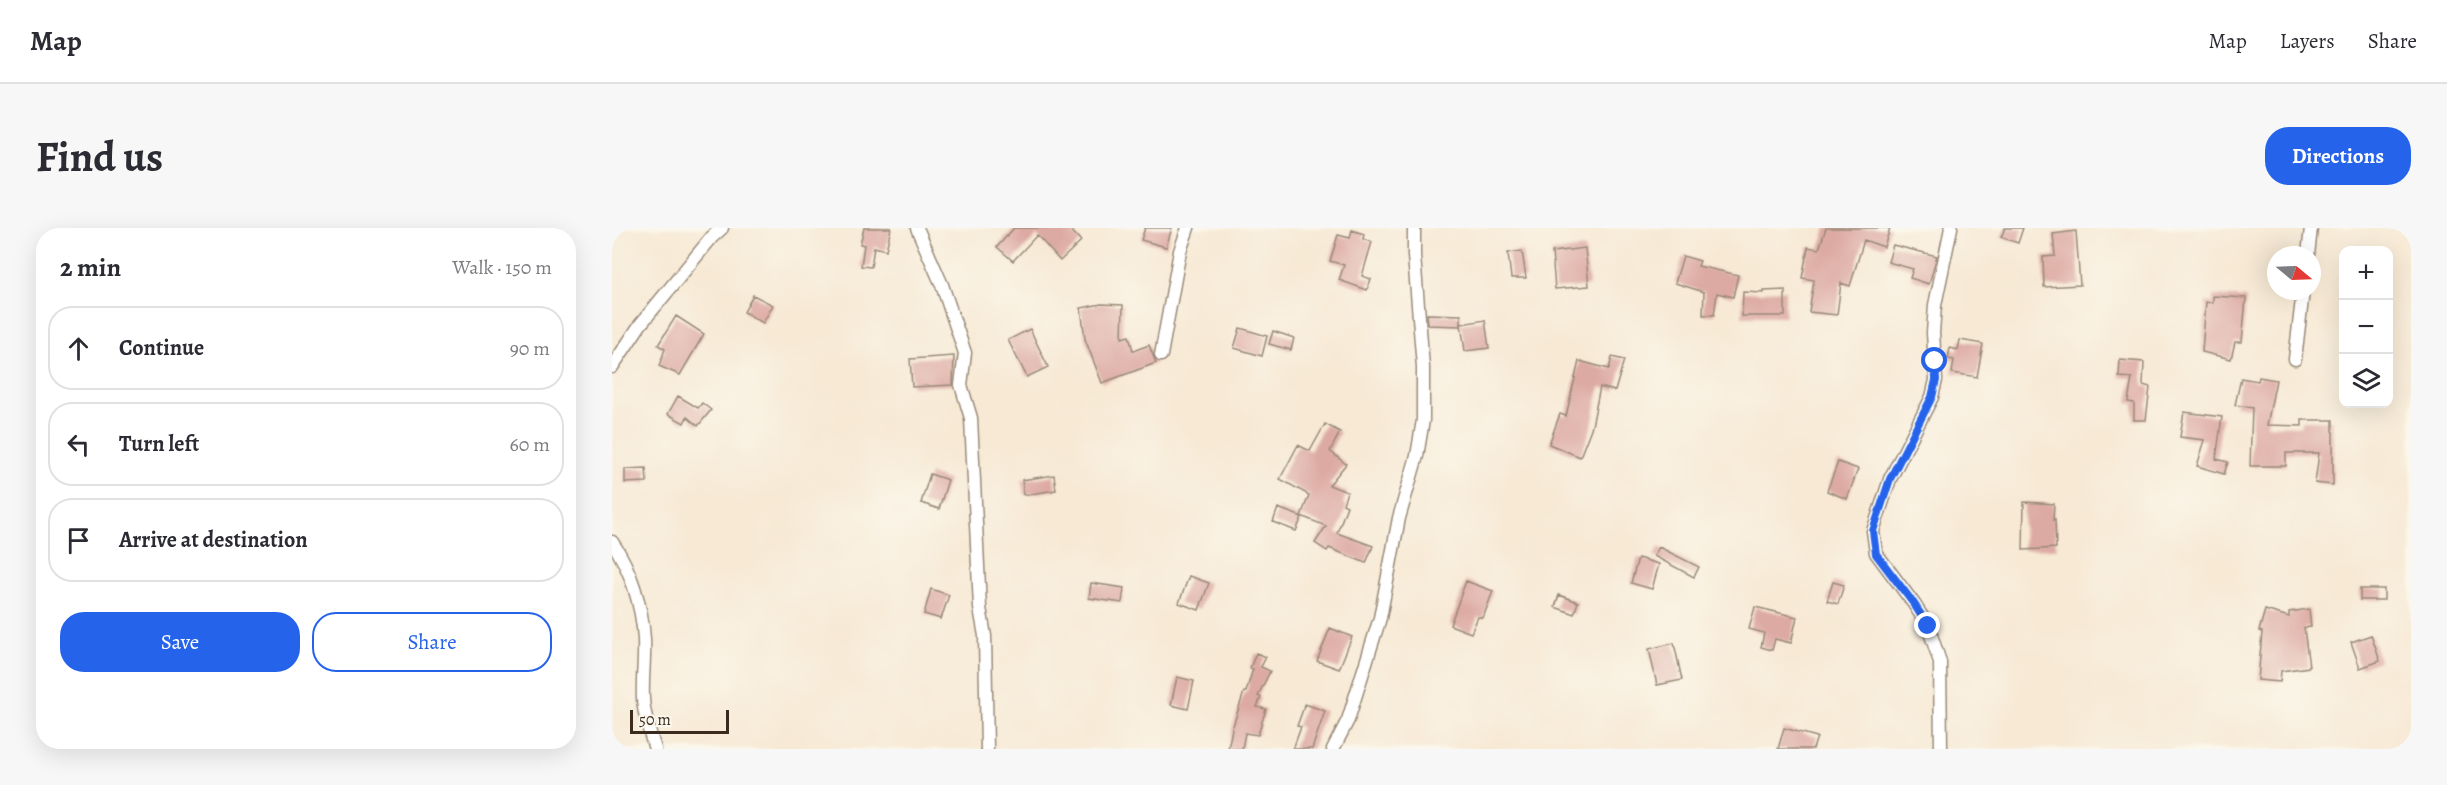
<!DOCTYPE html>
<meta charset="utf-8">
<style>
body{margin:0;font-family:Alegreya,serif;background:#f7f7f7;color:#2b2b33}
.controls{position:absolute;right:18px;top:18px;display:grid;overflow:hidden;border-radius:12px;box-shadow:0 6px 24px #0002}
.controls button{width:54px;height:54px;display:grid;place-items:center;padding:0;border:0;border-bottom:2px solid #e1e1e2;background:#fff;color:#2b2b33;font:30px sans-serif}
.compass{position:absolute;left:1655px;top:18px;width:54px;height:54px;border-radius:50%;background:#fff;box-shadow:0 6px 24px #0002;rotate:109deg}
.scale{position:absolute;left:18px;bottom:15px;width:99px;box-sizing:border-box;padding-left:6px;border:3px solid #3b2a1e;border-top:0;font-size:16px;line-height:21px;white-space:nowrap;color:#3b2a1e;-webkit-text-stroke:4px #fbf7ec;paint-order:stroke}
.stop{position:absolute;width:18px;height:18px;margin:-14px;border:4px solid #2563eb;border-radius:50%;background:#fff}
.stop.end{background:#2563eb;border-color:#fff;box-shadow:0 2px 6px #0008}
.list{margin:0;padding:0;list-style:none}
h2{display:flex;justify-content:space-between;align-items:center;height:78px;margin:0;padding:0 24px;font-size:26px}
h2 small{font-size:20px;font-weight:400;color:#7c7c81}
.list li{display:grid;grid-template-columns:39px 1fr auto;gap:18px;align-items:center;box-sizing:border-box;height:84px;margin:0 12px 12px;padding:0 12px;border:2px solid #e1e1e2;border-radius:24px}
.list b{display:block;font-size:22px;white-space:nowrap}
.list em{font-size:20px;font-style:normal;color:#7c7c81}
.actions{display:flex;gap:12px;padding:18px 24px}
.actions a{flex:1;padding:14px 0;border:2px solid #2563eb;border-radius:24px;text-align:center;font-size:21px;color:#2563eb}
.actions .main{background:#2563eb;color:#fff}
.icon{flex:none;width:33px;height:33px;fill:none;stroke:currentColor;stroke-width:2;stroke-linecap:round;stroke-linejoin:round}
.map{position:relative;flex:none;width:1799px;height:521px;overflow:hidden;border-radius:24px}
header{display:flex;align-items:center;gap:36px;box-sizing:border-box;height:84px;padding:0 30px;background:#fff;border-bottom:2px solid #e1e1e2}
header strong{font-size:28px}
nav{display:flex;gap:33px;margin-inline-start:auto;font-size:21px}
.intro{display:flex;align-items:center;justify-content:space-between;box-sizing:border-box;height:144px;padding:0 36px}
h1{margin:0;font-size:42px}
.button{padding:15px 27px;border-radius:24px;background:#2563eb;color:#fff;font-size:21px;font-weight:700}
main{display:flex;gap:36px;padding:0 36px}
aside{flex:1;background:#fff;border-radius:24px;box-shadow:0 6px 24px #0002}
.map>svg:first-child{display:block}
</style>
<header>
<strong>Map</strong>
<nav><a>Map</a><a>Layers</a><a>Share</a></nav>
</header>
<div class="intro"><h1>Find us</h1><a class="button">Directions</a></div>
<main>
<aside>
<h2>2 min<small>Walk · 150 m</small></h2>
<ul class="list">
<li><svg class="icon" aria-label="ahead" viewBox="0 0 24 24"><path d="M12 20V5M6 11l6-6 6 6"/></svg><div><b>Continue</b></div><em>90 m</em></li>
<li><svg class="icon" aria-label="left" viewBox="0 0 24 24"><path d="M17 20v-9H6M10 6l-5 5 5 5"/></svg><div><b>Turn left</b></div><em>60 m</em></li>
<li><svg class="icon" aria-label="arrive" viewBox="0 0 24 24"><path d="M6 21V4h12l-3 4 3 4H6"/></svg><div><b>Arrive at destination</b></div></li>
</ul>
<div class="actions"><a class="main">Save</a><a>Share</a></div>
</aside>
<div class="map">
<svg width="1799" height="521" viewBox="0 0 1799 521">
<rect width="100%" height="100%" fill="#fbf7ec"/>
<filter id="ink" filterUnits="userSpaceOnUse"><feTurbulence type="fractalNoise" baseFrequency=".0167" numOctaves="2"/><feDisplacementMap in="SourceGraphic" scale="12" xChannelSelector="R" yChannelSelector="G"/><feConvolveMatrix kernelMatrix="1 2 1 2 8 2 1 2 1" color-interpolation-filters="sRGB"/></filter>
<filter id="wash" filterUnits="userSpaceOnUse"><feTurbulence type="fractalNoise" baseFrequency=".008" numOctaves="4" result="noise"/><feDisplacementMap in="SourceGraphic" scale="24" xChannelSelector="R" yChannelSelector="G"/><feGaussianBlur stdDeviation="1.35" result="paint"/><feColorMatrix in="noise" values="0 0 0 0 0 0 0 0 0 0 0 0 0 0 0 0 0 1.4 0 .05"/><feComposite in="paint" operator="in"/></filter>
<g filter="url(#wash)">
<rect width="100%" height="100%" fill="#f7e9d4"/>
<g id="blocks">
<path fill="#ddaaa3" d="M 252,0 L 279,0 L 274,22 L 262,19 L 259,39 L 249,38 L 252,17 L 248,16 Z
M 402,0 L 457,0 L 469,13 L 448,33 L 425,7 L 401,33 L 385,19 Z
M 533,0 L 560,0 L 554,19 L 529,12 Z
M 1214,0 L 1278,0 L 1272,19 L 1252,12 L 1238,58 L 1229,55 L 1225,87 L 1197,84 L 1202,52 L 1190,50 L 1196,19 L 1207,21 Z
M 1393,0 L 1411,0 L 1406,15 L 1389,9 Z
M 740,2 L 752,6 L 751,11 L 760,14 L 750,48 L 759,51 L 755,62 L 727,52 L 732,37 L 718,33 L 726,7 L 738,10 Z
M 1464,3 L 1468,57 L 1432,59 L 1431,29 L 1443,28 L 1441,6 Z
M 1281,17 L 1325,28 L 1317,56 L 1298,50 L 1301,41 L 1276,34 Z
M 973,20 L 977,58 L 943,61 L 940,24 Z
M 910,23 L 914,50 L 899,50 L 896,25 Z
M 1071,28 L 1088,33 L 1086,38 L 1126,47 L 1121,69 L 1105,65 L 1102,87 L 1091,87 L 1092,64 L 1063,55 Z
M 1173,62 L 1173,88 L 1130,88 L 1131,64 L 1152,65 L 1152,63 Z
M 141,67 L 161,77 L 151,95 L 132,84 Z
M 1601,68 L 1634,70 L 1630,114 L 1623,114 L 1619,131 L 1590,124 L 1594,74 L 1601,75 Z
M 489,76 L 511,77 L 510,110 L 517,108 L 521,123 L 537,117 L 544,135 L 490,155 L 473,111 L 469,80 Z
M 815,86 L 849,87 L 849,98 L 816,97 Z
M 64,88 L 92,106 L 68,147 L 47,138 L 53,121 L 46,117 Z
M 873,92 L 877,120 L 853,123 L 849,96 Z
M 628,100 L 655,108 L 650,128 L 622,120 Z
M 418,101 L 436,139 L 415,149 L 396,112 Z
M 661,103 L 682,110 L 679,122 L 657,116 Z
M 1348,112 L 1371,116 L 1365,149 L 1340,145 L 1342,132 L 1336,131 L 1338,120 L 1346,122 Z
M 342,128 L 341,157 L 300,159 L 298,131 Z
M 1000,129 L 1012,132 L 1003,163 L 988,159 L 980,198 L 968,229 L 937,216 L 948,186 L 954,188 L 967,133 L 997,141 Z
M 1508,132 L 1532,134 L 1531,157 L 1538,159 L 1534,192 L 1522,192 L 1522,175 L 1516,174 L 1520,150 L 1507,149 Z
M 1647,149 L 1664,152 L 1655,197 L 1690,198 L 1690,192 L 1721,192 L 1721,257 L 1703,255 L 1707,225 L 1674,225 L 1674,238 L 1638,238 L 1640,180 L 1623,177 L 1629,150 L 1646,153 Z
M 66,168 L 86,180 L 90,175 L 99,182 L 86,198 L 75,189 L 72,195 L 56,186 Z
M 1572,184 L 1610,189 L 1604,231 L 1616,234 L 1612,246 L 1585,238 L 1593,212 L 1568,209 Z
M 713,196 L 728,204 L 718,223 L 734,236 L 717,257 L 735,264 L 731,276 L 735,278 L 725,305 L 761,318 L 754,335 L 717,320 L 715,323 L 703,315 L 714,298 L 689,288 L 697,267 L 668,251 L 686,217 L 698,223 Z
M 1226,234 L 1246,241 L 1235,271 L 1215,263 Z
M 34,240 L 35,254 L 13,255 L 13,241 Z
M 318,246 L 336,252 L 327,281 L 309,275 Z
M 442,247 L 444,262 L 412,267 L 410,252 Z
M 1412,274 L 1442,276 L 1441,292 L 1443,291 L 1444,320 L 1411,322 Z
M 666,280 L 690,289 L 684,303 L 661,294 Z
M 1047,319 L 1087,339 L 1082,349 L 1042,328 Z
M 1026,330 L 1047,336 L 1040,361 L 1019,355 Z
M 577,348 L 597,355 L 587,382 L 567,375 Z
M 854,353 L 881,363 L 871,390 L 866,389 L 859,405 L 838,397 Z
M 1221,354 L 1232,357 L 1226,376 L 1215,373 Z
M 479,355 L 512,360 L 510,375 L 477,370 Z
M 319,361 L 337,367 L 329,391 L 312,386 Z
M 1748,361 L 1772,361 L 1772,372 L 1748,372 Z
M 947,367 L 966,374 L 962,386 L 943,379 Z
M 1143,379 L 1185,389 L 1179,415 L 1163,411 L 1160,422 L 1149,419 L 1152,405 L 1137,401 Z
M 1697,381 L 1699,399 L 1692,400 L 1697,439 L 1669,443 L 1668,454 L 1646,452 L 1650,404 L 1647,403 L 1653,382 L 1677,389 L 1677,384 Z
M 718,400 L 740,409 L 727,441 L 705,433 Z
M 1759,407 L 1768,433 L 1748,440 L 1739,414 Z
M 1062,415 L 1070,452 L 1045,457 L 1037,421 Z
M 644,425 L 654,429 L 649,439 L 658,443 L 646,468 L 649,469 L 645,479 L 654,481 L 646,507 L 633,505 L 630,521 L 616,521 L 620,501 L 632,464 L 634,464 L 641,441 L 638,440 Z
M 565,449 L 582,453 L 576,481 L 559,477 Z
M 693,476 L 713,483 L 700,521 L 681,521 L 689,499 L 685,498 Z
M 1172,500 L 1205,509 L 1201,521 L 1166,521 Z"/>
</g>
</g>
<g filter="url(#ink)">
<use href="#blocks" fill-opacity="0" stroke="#998a79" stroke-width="1.5"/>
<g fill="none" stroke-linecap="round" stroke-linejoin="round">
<g stroke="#998a79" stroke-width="15">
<path id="street" d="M 305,0 L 330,57 L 353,125 L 349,157 L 359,190 L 368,380 L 373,408 L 375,521
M 1696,27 L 1699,0
M 549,127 L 568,23 L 576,0
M 1683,131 L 1691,63
M 0,139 L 28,97 L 100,9 L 110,0
M 0,314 C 19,341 30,378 32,411 C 33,431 30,451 31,471 C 32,488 38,505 43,521
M 721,521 L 736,492 L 768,390 L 787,290 L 805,228 L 811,192 L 811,139 L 802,28 L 802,0
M 1329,521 L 1328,434 L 1316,398 L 1302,376 L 1264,325 L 1261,303 L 1278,251 L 1320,169 L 1324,152 L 1321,105 L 1323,77 L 1339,0"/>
</g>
<use href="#street" stroke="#fff" stroke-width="12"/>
</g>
</g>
<g fill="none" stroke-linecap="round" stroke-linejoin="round" filter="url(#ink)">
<path stroke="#2563eb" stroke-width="8" d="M 1316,398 L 1302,376 L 1264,326 L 1261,303 L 1278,251 L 1320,169 L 1324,152 L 1323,133"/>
</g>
</svg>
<div class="controls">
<button>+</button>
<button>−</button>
<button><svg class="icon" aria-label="layers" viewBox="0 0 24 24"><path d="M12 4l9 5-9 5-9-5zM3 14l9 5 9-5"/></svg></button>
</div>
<svg class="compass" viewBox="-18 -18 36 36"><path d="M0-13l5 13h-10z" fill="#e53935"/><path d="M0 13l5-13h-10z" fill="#7c7c81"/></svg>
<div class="scale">50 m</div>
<div class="stop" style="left:1323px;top:133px"></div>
<div class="stop end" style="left:1316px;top:398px"></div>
</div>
</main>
